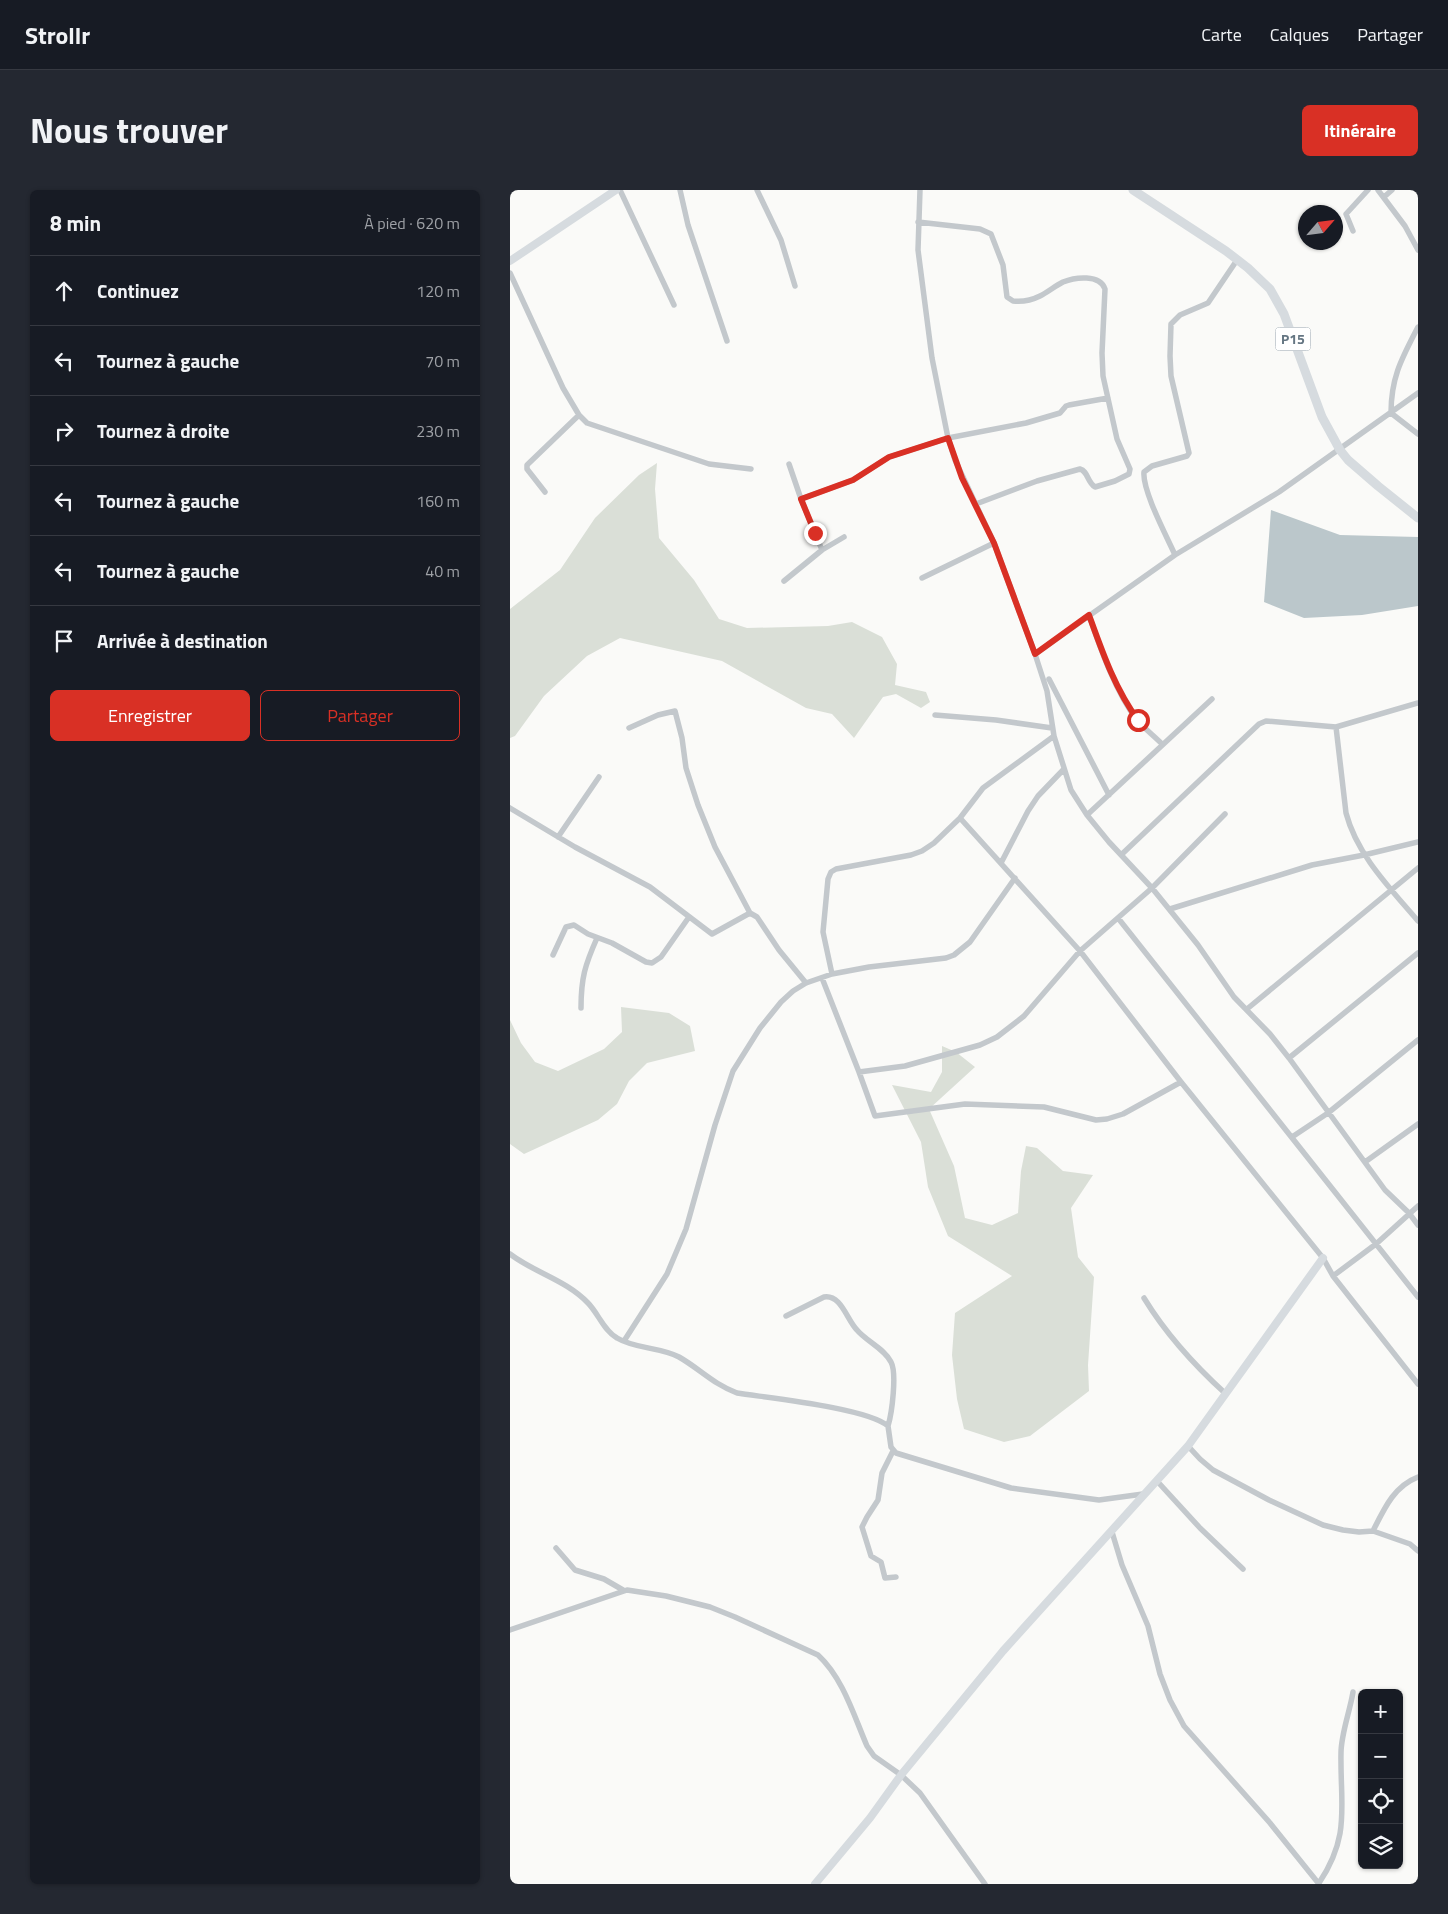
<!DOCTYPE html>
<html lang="fr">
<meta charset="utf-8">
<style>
body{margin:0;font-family:"Titillium Web",sans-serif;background:#242831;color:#f1f3f6}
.controls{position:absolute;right:15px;bottom:15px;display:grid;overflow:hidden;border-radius:8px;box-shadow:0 1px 4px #0004}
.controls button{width:45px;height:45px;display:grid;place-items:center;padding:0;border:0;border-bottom:1px solid #363941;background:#171b24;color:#f1f3f6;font:25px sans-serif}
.compass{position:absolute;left:788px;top:15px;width:45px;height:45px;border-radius:50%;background:#171b24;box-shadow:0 1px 4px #0004;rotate:62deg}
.stop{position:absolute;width:15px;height:15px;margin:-11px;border:4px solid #d93025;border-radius:50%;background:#fff}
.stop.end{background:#d93025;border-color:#fff;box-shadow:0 1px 5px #0008}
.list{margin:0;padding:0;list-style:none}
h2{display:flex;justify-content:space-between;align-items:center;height:65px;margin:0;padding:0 20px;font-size:21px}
h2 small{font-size:16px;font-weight:400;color:#9ea1a6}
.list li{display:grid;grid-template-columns:32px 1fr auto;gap:15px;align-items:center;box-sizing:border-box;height:70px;padding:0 20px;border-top:1px solid #363941}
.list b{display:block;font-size:19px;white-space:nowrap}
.list em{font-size:16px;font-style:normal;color:#9ea1a6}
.actions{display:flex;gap:10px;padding:15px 20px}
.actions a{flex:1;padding:11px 0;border:1px solid #d93025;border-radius:8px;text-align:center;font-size:18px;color:#d93025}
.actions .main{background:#d93025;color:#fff}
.icon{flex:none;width:28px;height:28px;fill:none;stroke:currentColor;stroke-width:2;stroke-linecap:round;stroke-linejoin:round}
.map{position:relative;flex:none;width:908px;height:1694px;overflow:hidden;border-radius:8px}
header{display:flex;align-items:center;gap:30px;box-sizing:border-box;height:70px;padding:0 25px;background:#171b24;border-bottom:1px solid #363941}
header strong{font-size:24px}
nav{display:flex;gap:28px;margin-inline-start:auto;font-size:18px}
.intro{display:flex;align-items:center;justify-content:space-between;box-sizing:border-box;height:120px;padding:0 30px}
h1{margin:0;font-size:35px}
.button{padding:12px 22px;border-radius:8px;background:#d93025;color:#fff;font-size:18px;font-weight:700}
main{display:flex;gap:30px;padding:0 30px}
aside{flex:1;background:#171b24;border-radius:8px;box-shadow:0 1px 4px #0004}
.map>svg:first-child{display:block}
</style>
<header>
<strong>Strollr</strong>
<nav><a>Carte</a><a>Calques</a><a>Partager</a></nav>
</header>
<div class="intro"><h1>Nous trouver</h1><a class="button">Itinéraire</a></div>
<main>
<aside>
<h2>8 min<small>À pied · 620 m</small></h2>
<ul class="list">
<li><svg class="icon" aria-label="ahead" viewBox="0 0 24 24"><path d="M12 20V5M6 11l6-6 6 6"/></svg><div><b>Continuez</b></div><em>120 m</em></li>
<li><svg class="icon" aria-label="left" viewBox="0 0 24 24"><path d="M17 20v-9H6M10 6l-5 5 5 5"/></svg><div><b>Tournez à gauche</b></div><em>70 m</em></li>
<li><svg class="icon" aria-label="right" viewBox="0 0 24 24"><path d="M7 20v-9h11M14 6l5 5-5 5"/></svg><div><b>Tournez à droite</b></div><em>230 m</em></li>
<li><svg class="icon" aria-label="left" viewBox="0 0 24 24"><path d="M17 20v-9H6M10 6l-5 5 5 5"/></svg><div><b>Tournez à gauche</b></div><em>160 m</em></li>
<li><svg class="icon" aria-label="left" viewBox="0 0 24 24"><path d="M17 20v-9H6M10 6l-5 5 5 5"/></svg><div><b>Tournez à gauche</b></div><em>40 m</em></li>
<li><svg class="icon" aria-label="arrive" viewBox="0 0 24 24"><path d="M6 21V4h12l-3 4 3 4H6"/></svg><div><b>Arrivée à destination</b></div></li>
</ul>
<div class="actions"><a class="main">Enregistrer</a><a>Partager</a></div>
</aside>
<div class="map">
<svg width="908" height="1694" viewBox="0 0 908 1694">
<rect width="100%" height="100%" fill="#fafaf8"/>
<path fill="#dadfd7" d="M 147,273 L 145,299 L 149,348 L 184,390 L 209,429 L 237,438 L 318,436 L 342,432 L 372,447 L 387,474 L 385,495 L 416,502 L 420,512 L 411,518 L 386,504 L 373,507 L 344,548 L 322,524 L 296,518 L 212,471 L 110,448 L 77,466 L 34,506 L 5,546 L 0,548 L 0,419 L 50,380 L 85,328 L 129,285 Z
M 111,817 L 159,823 L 180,836 L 185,861 L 137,873 L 119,891 L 107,914 L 88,930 L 14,964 L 0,954 L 0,830 L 11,853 L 25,872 L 48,881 L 94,859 L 112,842 Z
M 432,856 L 446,862 L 465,877 L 419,919 L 444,976 L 455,1028 L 482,1035 L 508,1023 L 511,981 L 516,956 L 527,958 L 553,981 L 583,985 L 561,1018 L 568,1067 L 584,1087 L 578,1175 L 579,1201 L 520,1246 L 494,1252 L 454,1239 L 447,1209 L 442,1165 L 445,1123 L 502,1086 L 438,1046 L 418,997 L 411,952 L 382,895 L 421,902 L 432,882 Z"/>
<path fill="#bbc7cb" d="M 761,320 L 830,345 L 908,347 L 908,416 L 852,425 L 794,428 L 754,412 Z"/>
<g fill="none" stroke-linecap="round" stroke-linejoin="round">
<path stroke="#c3c8cc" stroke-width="5.5" d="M 110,0 L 164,115
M 170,0 L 178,35 L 217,151
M 247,0 L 271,50 L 285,96
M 410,0 L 408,60 L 422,168 L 438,248 L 445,270 L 484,353 L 525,464 L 537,501 L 544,546 L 561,600 L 577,625 L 599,652 L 642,698 L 715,624
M 868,0 L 895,36 L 908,60
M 874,7 L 882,0
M 408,32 L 470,39 L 481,44 L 493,75 L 497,107 L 503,111 C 512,112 522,110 530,106 C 538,102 545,96 553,92 C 565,87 590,84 595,99 L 592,163 L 593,186 L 607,249 L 620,279 L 619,284 L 605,291 L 585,297 C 577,292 578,281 570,279 L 527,291 L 466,314
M 843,41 L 836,24 L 858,0
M 0,83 L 53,198 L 69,225 L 77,233 L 199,274 L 241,279
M 908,137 C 892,168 881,187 881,223 L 908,244
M 35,302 L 17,279 L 17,275 L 69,225
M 291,309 L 343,290 L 379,267 L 438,248 L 516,233 L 550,223 L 556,216 L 559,215 L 598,208
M 312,360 L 334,347
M 665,365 C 657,347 632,300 634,282 L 642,276 L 677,266 L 679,263 L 661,186 L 660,166 L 661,134 L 670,125 L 698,113 L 727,70
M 412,388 L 484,353
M 274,391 L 312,360 L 291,309 L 279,274
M 579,425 C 590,458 606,503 627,530 C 635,539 644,546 652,554
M 525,464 L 665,365 L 769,302 L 908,203
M 539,489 L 599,605
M 425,525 L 486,530 L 542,538
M 826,537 L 836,623 C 847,665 880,698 908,731
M 119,538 L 148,525 L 165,521 L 172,548 L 176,578 L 188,615 L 205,657 L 240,723
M 0,618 L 65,657 L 140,697 L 202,744 L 240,723 L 247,727 L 269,760 L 296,793
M 577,625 L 702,509
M 450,628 L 570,761 L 671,892 L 813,1068 L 823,1086 L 908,1194
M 48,647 L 89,587
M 611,665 L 749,534 L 756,531 L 826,537 L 908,513
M 491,673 L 518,621 L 528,606 L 554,579
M 660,719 L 802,675 L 854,665 L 908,652
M 608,728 L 908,1107
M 43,765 L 56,737 L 64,735 L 78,744 L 102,753 L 136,772 L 142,773 L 151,767 L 179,727
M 322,784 L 313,742 L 318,689 L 321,682 L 326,679 L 401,665 L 412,661 L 424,653 L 450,628 L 473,598 L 544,546
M 312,788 L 349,882 L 365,926 L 455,914 L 534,917 L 586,930 L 597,929 L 613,924 L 671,892
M 71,818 C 71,788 75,775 87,748
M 737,819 L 908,678
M 779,868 L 908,763
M 349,882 L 395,876 L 470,855 L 487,847 L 514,826 L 570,761 L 642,698 L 688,755 L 724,807 L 760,844 L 779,868 L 875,1000 L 899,1023 L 908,1035
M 782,947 L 818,923 L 908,850
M 855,972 L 908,934
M 0,1064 C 25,1083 56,1090 78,1113 C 88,1123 94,1141 107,1148 C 125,1159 150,1157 169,1167 C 190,1179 203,1194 227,1203 C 259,1208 357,1218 378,1236 L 381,1257 L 386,1263 L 501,1298 L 589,1310 L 633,1304
M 823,1086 L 866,1054 L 908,1016
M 634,1108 C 656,1144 684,1175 716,1204
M 276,1126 L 314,1107 C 331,1104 337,1130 347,1140 C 356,1151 375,1159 381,1172 C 387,1183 382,1223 378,1236
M 114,1151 L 157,1084 L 176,1039 L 205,935 L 223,881 L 250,838 L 271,812 L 283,801 L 296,793 L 322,784 L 359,777 L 436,768 L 444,765 L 460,752 L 505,688
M 678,1256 L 690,1269 L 703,1280 L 759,1310 L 813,1335 L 833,1340 L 849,1342 L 863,1341 L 900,1354 L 908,1361
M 383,1261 L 372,1283 L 368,1310 L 357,1327 L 352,1337 L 361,1366 L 371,1372 L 375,1388 L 386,1387
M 647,1291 L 690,1338 L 733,1379
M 863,1341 C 874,1319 884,1296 908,1287
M 602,1342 L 612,1375 L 638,1436 L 650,1484 L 660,1510 L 674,1536 L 760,1633 L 809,1694
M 46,1358 L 65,1380 L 94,1389 L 113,1400
M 0,1440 L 117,1400 L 156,1406 L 200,1417 L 225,1427 L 308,1465 C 333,1488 344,1526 357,1556 L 364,1566 L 391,1585 L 410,1603 L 475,1694
M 809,1693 C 841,1645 830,1616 831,1563 C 831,1544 840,1521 843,1502"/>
<path stroke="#d6dbdf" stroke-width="8" d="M 0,71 L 106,0
M 305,1694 L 360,1628 L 391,1585 L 493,1461 L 678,1256 L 813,1068"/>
<path stroke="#d6dbdf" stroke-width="9" d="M 623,0 L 716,61 L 738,78 L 760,99 L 774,124 L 812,227 L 830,260 L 838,270 L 868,296 L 908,328"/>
</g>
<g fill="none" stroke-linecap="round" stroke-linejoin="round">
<path stroke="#d93025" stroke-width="6" d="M 305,343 L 291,309 L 343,290 L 379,267 L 438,248 L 452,288 L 484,353 L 525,464 L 579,425 C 592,461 605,499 628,530"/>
</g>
<g text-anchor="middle" stroke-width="5" stroke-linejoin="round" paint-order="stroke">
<rect fill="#fff" stroke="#939fa8" stroke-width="1" x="765.5" y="137.5" width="35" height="23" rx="4"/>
<g font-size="14" font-weight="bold" fill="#657683">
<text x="783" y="154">P15</text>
</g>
</g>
</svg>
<div class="controls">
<button>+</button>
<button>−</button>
<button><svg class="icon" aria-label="locate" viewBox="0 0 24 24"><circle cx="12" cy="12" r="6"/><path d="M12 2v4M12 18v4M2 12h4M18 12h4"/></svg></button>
<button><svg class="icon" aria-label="layers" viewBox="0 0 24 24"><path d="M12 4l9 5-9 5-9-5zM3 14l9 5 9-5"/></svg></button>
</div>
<svg class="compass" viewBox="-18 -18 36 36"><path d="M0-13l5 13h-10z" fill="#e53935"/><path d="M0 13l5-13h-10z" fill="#9ea1a6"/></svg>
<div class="stop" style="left:628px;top:530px"></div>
<div class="stop end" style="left:305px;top:343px"></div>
</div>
</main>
